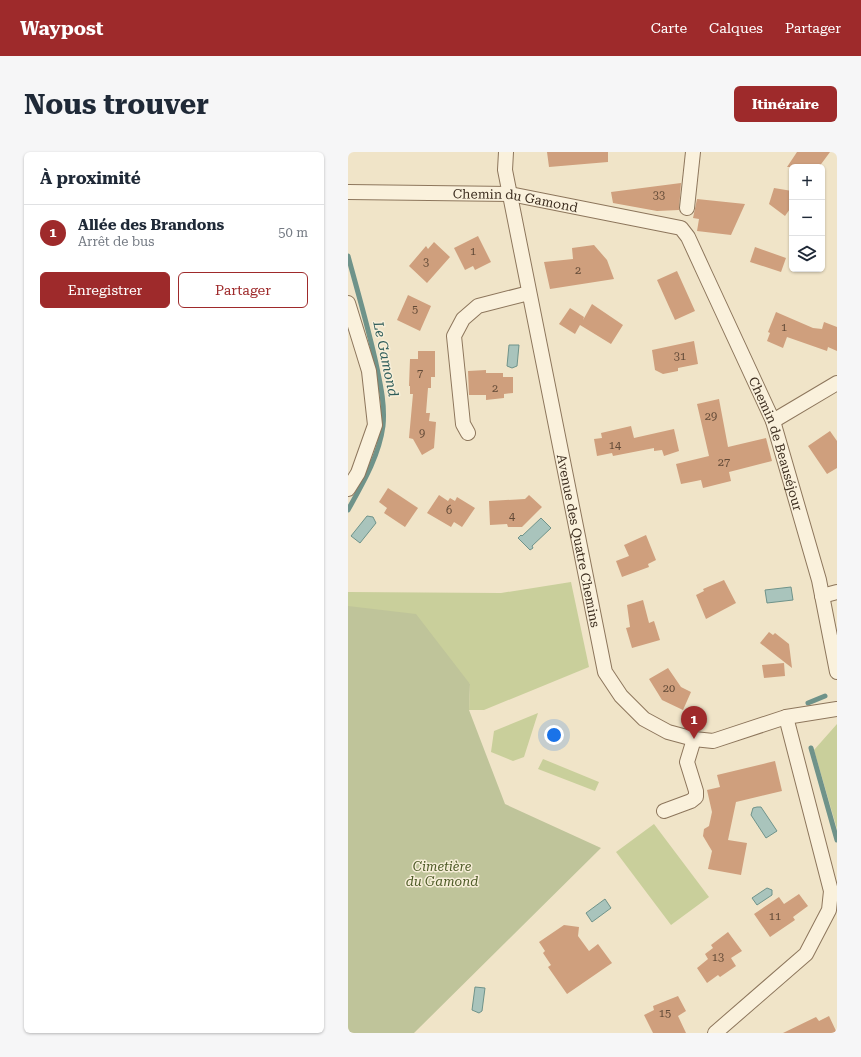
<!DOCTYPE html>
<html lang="fr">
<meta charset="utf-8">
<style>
body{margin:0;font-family:"Roboto Serif",serif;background:#f6f6f7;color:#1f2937}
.controls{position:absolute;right:12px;top:12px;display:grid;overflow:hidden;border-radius:6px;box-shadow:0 1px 3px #0004}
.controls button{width:36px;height:36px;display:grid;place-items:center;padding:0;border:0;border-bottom:1px solid #e0e1e3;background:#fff;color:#1f2937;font:20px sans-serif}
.you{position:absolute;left:206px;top:583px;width:14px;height:14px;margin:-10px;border:3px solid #fff;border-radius:50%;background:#1a73e8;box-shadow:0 0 0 6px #1a73e833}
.badge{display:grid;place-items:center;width:26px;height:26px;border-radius:50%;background:#9e2a2b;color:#fff;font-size:13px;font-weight:700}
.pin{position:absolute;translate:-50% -33px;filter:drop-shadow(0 1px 2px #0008)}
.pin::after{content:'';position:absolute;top:21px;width:14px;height:12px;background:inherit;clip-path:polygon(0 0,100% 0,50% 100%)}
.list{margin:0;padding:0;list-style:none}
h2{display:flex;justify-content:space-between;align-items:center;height:52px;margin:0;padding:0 16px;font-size:17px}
h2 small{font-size:13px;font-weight:400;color:#747a83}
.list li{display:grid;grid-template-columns:26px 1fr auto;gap:12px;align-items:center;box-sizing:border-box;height:56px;padding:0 16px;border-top:1px solid #e0e1e3}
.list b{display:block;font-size:15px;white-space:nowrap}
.list p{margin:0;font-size:13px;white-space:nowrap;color:#747a83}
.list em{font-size:13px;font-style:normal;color:#747a83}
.actions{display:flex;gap:8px;padding:12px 16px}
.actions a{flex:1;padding:9px 0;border:1px solid #9e2a2b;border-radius:6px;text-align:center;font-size:14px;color:#9e2a2b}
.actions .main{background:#9e2a2b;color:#fff}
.icon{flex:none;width:22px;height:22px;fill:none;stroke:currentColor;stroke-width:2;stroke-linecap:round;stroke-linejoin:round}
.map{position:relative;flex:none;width:489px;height:881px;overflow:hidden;border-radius:6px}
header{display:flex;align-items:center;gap:24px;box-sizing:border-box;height:56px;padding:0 20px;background:#9e2a2b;color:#fff}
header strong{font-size:19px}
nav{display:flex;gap:22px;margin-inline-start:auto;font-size:14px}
.intro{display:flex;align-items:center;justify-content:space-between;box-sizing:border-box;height:96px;padding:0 24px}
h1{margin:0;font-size:28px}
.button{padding:10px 18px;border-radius:6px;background:#9e2a2b;color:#fff;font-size:14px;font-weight:700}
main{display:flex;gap:24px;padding:0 24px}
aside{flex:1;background:#fff;border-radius:6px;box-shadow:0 1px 3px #0004}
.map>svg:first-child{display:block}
</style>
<header>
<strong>Waypost</strong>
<nav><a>Carte</a><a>Calques</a><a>Partager</a></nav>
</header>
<div class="intro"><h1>Nous trouver</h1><a class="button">Itinéraire</a></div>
<main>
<aside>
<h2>À proximité<small></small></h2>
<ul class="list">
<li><span class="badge">1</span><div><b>Allée des Brandons</b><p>Arrêt de bus</p></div><em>50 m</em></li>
</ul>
<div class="actions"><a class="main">Enregistrer</a><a>Partager</a></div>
</aside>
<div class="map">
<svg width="489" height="881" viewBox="0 0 489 881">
<rect width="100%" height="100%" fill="#f0e4c8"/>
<path fill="#c9cf9b" d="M 223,430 L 241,515 L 136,558 L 121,558 L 122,532 L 0,455 L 0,440 L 153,441 Z
M 190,561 L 176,605 L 165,609 L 143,600 L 146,579 Z
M 489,572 L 489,677 L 466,598 Z
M 195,607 L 251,630 L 247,639 L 190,617 Z
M 306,672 L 361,745 L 323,773 L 268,700 Z"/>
<path fill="#bfc49a" d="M 0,454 L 68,462 L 122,532 L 121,558 L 157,652 L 253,696 L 66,881 L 0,881 Z"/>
<path fill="#a9c4bc" stroke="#6f938a" d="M 161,193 L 171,193 L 169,214 L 164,216 L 159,214 Z
M 19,364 L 25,365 L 28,371 L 12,391 L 3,384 Z
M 193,366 L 203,376 L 184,394 L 185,396 L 182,398 L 170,386 L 173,383 L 174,384 Z
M 443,435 L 445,448 L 419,451 L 417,438 Z
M 409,655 L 413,655 L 429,679 L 418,686 L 403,663 L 405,656 Z
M 419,736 L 424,738 L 424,743 L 409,753 L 404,746 Z
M 257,747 L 263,756 L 244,770 L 238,761 Z
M 127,835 L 137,836 L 134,859 L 131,861 L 124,858 Z"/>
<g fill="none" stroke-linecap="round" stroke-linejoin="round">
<path stroke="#6f938a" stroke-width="5" d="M 0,104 C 10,141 21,178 29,216 C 33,235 37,254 35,274 C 31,304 15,331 0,358
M 460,551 L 477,544
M 463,596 L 489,688"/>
</g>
<path fill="#cf9f7d" d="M 199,0 L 260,0 L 260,10 L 201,15 Z
M 449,0 L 482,0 L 471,15 L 439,15 Z
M 333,31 L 331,58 L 309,59 L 265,51 L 263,40 Z
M 426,36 L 444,39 L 444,54 L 437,64 L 421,52 Z
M 349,47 L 397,52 L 383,83 L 349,79 L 351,67 L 345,66 Z
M 130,84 L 143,110 L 127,118 L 125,114 L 117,118 L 106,96 Z
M 86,90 L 102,105 L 79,131 L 61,114 L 78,94 L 80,97 Z
M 246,93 L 259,108 L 266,127 L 202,137 L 196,110 L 225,107 L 224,96 Z
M 407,95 L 438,106 L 433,120 L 402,110 Z
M 329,119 L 347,159 L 327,168 L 309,128 Z
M 60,143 L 83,154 L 72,179 L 49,168 Z
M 244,152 L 275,173 L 263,192 L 232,173 L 227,182 L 211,172 L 222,156 L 236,165 L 235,168 Z
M 428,160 L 465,176 L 474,177 L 476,170 L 489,175 L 489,199 L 480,195 L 479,199 L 439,185 L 435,196 L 419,189 L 422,181 L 420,180 Z
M 346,189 L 350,212 L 330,216 L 330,219 L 315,222 L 307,218 L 304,198 Z
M 70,199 L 87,199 L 87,225 L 83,225 L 83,236 L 80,236 L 78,261 L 82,261 L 81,269 L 88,270 L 86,296 L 74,303 L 65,287 L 61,286 L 65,242 L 62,242 L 62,234 L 61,234 L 62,207 L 70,207 Z
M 138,218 L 138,221 L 155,221 L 155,225 L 165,225 L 165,241 L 156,242 L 156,246 L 138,248 L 138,243 L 121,243 L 120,219 Z
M 371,247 L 380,295 L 418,286 L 424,309 L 381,320 L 383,329 L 355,336 L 353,328 L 333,332 L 328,312 L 361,304 L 349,252 Z
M 283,274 L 286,286 L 326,277 L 331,299 L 316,304 L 314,298 L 306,299 L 306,296 L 265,304 L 264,301 L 249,304 L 246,287 L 254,286 L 253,281 Z
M 482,279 L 489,289 L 489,316 L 479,322 L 460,294 Z
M 40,336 L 70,356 L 57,375 L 36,361 L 39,356 L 31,350 Z
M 91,343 L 100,349 L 102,346 L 107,349 L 109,345 L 127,356 L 114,375 L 106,370 L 103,375 L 79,361 Z
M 181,343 L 194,355 L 174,375 L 160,375 L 159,372 L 142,373 L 141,349 L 177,347 Z
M 298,383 L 308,408 L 300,412 L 301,415 L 274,425 L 268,409 L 281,404 L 276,393 Z
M 376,428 L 388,451 L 358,467 L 348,443 L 356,439 L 355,437 Z
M 295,448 L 301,471 L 306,469 L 312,488 L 284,496 L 278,476 L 282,475 L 279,453 Z
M 421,480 L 425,483 L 427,481 L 441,492 L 444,516 L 412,491 Z
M 436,511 L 437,524 L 416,526 L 414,513 Z
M 320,516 L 333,535 L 343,540 L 335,558 L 314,548 L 301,527 Z
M 427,609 L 434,639 L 388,650 L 380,688 L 399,691 L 393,723 L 360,717 L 364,699 L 355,684 L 356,677 L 361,674 L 364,660 L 359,638 L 372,635 L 369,623 Z
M 451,742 L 460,754 L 445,765 L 447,768 L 422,785 L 406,762 L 431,745 L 436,752 Z
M 216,773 L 231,775 L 230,784 L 241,799 L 250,792 L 264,811 L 219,842 L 200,815 L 203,813 L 195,801 L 197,799 L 191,790 Z
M 380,780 L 394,799 L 383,806 L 388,814 L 372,825 L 370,823 L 359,831 L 349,816 L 360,807 L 357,802 L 365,796 L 363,793 Z
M 330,844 L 338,859 L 330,864 L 338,881 L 305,881 L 296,863 L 306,858 L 305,854 Z
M 481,864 L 489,881 L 435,881 L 468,865 L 471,869 Z"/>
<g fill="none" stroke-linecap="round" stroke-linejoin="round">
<g stroke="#8d765c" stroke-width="16">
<g id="minor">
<path id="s1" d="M 158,0 L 157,18 L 257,520 L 273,544 L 296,567 L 320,580 L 346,587 L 365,589 L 438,565 L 489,557"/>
<path id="s2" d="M 0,40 L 162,42 L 333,76 L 340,85 L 357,122 L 425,269 L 471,428 L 489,520"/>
<path d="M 339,56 L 345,0"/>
<path d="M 0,151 L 21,219 L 27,273 L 10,321 L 0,337"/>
<path d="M 425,269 L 489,231"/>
<path d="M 120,281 L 115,272 L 106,184 L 115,167 L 130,154 L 181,141"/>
<path d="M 474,444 L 489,440"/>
<path d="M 316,659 L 343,649 L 348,645 L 348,639 L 339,610 L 346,587"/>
<path d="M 367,881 L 458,802 L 481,758 L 483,739 L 438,565"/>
</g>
</g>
<use href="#minor" stroke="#faf1dc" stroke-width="14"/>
</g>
<g text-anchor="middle" stroke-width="3" stroke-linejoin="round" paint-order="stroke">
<g font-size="11" fill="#624a37">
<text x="311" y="47">33</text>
<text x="125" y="103">1</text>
<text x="78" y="114">3</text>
<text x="230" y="122">2</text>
<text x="67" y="161">5</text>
<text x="436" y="179">1</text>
<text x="332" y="208">31</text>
<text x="72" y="225">7</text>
<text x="147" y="240">2</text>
<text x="363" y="268">29</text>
<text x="74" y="285">9</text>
<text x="267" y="297">14</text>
<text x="376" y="314">27</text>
<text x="101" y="362">6</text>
<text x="164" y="368">4</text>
<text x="321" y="540">20</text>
<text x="427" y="768">11</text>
<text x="370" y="809">13</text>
<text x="317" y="865">15</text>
</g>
<g font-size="13" fill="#3d2e20" stroke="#f7eed8">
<text dy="5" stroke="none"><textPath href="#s2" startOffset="168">Chemin du Gamond</textPath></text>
<text dy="5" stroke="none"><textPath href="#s2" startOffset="573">Chemin de Beauséjour</textPath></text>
<text dy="5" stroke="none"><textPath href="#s1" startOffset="396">Avenue des Quatre Chemins</textPath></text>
</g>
<g font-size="13" font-style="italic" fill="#4d5a26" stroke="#f7eed8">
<text x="94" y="719">Cimetière<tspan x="94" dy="15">du Gamond</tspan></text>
</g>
<g font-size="14" font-style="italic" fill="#2f5d5a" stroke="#f7eed8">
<text transform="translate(38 207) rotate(78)" y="5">Le Gamond</text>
</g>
</g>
</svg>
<div class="controls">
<button>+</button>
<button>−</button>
<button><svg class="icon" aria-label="layers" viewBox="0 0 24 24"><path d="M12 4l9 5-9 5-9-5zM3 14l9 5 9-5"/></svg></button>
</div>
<div class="you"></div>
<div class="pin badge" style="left:346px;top:587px">1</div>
</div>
</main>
